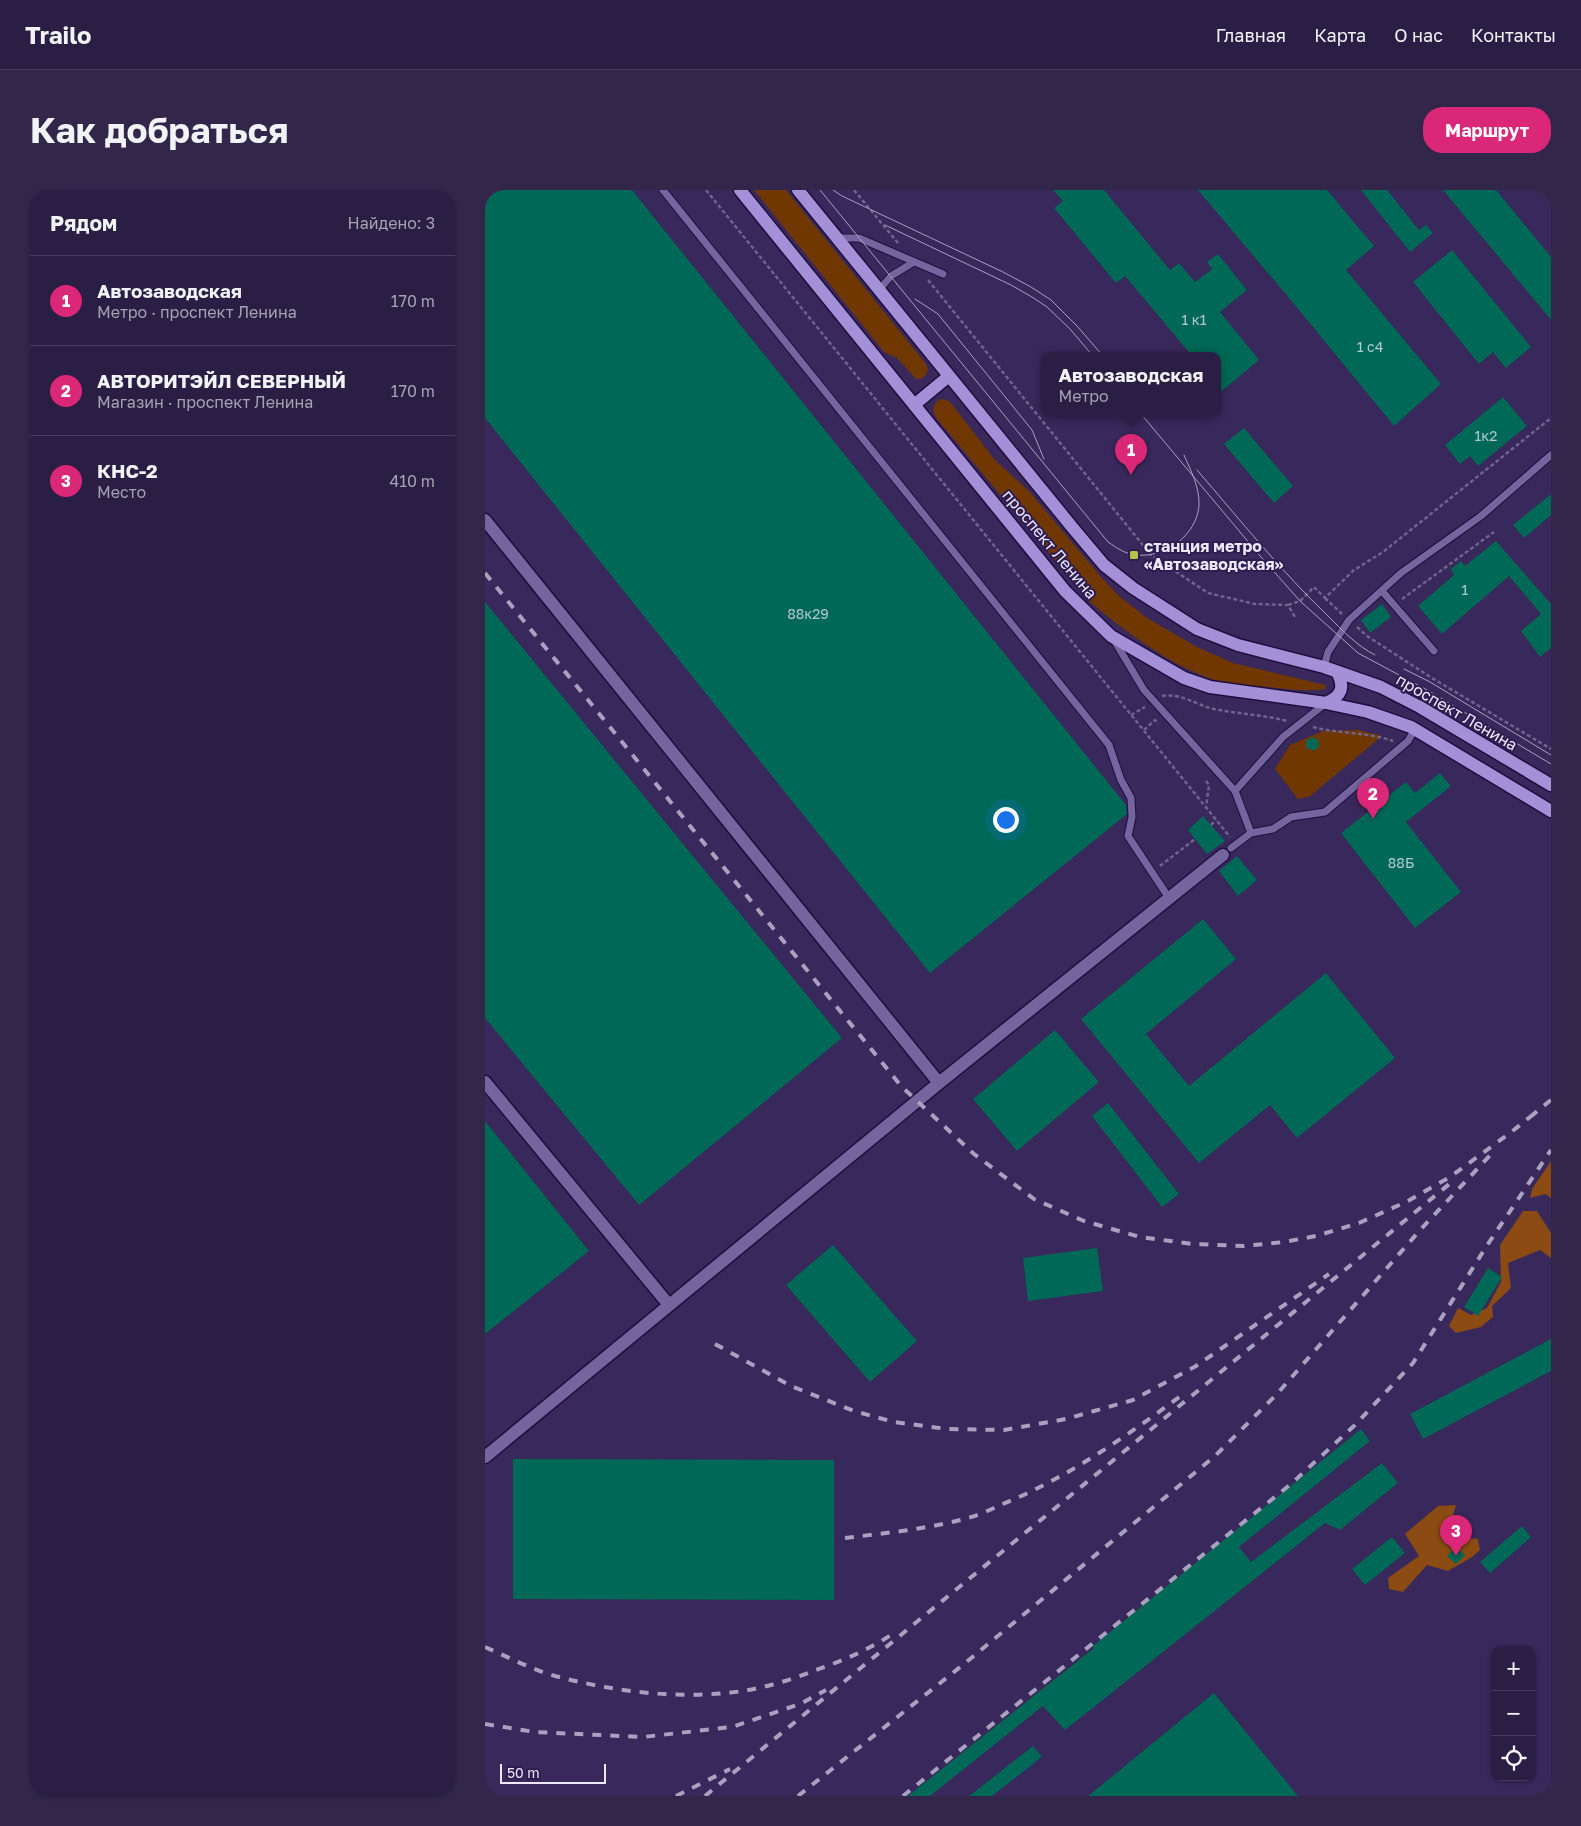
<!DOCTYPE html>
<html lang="ru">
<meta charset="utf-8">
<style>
body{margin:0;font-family:"Golos Text",sans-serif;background:#32274b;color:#f1f3f6}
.controls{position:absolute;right:15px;bottom:15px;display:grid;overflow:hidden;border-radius:10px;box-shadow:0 1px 4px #0004}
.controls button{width:45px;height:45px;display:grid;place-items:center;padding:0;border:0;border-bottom:1px solid #463c5d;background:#2a1e44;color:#f1f3f6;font:25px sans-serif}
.scale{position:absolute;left:15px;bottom:12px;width:106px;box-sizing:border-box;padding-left:5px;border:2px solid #ede9fd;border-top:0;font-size:14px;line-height:18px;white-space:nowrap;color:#ede9fd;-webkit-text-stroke:4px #2e1d50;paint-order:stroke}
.you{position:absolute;left:520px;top:629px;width:18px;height:18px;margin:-12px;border:4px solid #fff;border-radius:50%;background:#1a73e8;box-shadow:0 0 0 8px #1a73e833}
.badge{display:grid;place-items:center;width:32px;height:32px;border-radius:50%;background:#db2777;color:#fff;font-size:16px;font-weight:700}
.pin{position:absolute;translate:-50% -41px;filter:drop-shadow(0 1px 2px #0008)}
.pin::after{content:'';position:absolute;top:26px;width:18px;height:15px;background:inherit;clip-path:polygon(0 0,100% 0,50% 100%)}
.popup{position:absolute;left:556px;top:162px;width:180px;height:65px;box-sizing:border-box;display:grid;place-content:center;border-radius:10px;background:#2a1e44;filter:drop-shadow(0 1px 4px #0005);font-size:16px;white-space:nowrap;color:#a5a2b2}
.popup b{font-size:19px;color:#f1f3f6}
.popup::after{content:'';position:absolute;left:50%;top:100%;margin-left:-10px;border:10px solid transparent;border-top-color:#2a1e44}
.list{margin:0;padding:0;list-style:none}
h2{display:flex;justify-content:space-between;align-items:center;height:65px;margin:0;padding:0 20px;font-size:21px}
h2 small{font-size:16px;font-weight:400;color:#a5a2b2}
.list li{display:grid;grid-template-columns:32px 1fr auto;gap:15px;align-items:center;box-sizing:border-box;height:90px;padding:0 20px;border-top:1px solid #463c5d}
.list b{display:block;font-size:19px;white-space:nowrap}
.list p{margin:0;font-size:16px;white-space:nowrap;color:#a5a2b2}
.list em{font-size:16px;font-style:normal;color:#a5a2b2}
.icon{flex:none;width:28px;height:28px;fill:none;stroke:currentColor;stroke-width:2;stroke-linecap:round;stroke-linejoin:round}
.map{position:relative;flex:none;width:1066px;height:1606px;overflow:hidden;border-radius:20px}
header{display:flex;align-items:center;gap:30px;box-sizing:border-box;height:70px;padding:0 25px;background:#2a1e44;border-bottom:1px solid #463c5d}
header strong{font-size:24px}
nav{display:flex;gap:28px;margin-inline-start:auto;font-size:18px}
.intro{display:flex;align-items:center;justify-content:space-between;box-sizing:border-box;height:120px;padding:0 30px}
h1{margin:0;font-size:35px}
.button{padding:12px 22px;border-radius:20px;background:#db2777;color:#fff;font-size:18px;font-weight:700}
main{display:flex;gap:30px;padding:0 30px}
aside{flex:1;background:#2a1e44;border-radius:20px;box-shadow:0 1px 4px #0004}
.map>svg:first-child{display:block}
</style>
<header>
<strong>Trailo</strong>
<nav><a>Главная</a><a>Карта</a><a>О нас</a><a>Контакты</a></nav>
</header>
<div class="intro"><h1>Как добраться</h1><a class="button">Маршрут</a></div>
<main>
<aside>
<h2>Рядом<small>Найдено: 3</small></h2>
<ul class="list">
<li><span class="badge">1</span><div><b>Автозаводская</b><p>Метро · проспект Ленина</p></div><em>170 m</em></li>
<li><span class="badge">2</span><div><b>АВТОРИТЭЙЛ СЕВЕРНЫЙ</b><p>Магазин · проспект Ленина</p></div><em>170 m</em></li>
<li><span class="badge">3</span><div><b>КНС-2</b><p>Место</p></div><em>410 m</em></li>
</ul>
</aside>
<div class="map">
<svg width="1066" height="1606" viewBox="0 0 1066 1606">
<rect width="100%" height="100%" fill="#38285b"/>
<path fill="#703700" d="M 269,0 L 301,0 L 441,174 L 443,179 C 441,186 438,190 431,189 L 412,168 L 399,162 Z
M 456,209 L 461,210 L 466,213 L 510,270 L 544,301 L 616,387 L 634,406 L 662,428 L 712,457 L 748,473 L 840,495 L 841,496 L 840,499 C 821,502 803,499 783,497 C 765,495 747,495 730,490 C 687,477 638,440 604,411 L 452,229 C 447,221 446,214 456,209 Z
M 874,540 L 897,546 L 824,607 L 813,609 L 790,579 L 805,555 L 838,541 Z"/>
<path fill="#8b4b13" d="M 1066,971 L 1066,1008 L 1060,1004 L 1045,1008 L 1047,999 Z
M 1038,1021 L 1052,1021 L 1066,1043 L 1066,1068 L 1055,1060 L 1023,1073 L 1026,1098 L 1007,1116 L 1008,1127 L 996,1137 L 971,1143 L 964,1136 L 973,1118 L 986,1125 L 1002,1118 L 1016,1092 L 1015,1055 Z
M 971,1315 L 967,1328 L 978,1332 L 976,1347 L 993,1349 L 995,1360 L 987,1367 L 963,1381 L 942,1375 L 918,1402 L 904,1399 L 903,1388 L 934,1366 L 920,1344 L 953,1316 Z"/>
<path fill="#006856" d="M 0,0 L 147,0 L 641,615 L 642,624 L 445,783 L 0,228 Z
M 568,0 L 619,0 L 685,80 L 694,73 L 710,92 L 727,79 L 722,72 L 733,64 L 762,100 L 735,122 L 774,170 L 732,205 L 732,166 L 707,166 L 640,86 L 631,93 L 569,18 L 578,11 Z
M 713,0 L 842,0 L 889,56 L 861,80 L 956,194 L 909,236 L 814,120 Z
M 876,0 L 902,0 L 934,40 L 941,35 L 948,43 L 925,62 Z
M 958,0 L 1011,0 L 1066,67 L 1066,130 Z
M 967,60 L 1046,157 L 1021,178 L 1008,162 L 994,174 L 928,92 Z
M 1018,207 L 1042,236 L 993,276 L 985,266 L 975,274 L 960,255 Z
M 759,238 L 808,296 L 789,313 L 739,254 Z
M 1066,304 L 1066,325 L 1039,348 L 1028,335 Z
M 1011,351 L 1066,414 L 1066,458 L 1055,467 L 1036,441 L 1056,424 L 1024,386 L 957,444 L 933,416 L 969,385 L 966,379 L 976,371 L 980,376 Z
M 0,412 L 357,848 L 154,1015 L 0,828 Z
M 897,414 L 906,427 L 885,443 L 876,430 Z
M 827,547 L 833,550 L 834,557 L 828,561 L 821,557 L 821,551 Z
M 955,583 L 966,596 L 921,632 L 976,702 L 930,738 L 856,643 L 921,592 L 930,603 Z
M 718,626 L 740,651 L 722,664 L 703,640 Z
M 752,666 L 772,690 L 753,706 L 734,681 Z
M 718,729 L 751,769 L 661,844 L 704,896 L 841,783 L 910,868 L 812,948 L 785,915 L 714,973 L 596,829 Z
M 570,840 L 614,892 L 532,961 L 488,909 Z
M 623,913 L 694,1004 L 677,1017 L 607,926 Z
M 0,931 L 104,1061 L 0,1144 Z
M 348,1055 L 432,1151 L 385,1192 L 301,1095 Z
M 612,1058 L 618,1101 L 543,1111 L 538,1068 Z
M 1003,1078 L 1017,1087 L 993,1126 L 979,1117 Z
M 1066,1149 L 1066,1181 L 938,1249 L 925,1224 Z
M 876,1239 L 885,1251 L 754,1357 L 766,1372 L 897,1273 L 913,1293 L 855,1340 L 840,1333 L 580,1540 L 558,1516 L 445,1606 L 423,1606 L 609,1458 L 608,1456 Z
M 28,1269 L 349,1270 L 349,1410 L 28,1409 Z
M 1037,1336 L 1046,1347 L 1005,1383 L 995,1372 Z
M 907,1347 L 920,1363 L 880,1395 L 867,1379 Z
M 971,1357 L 980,1365 L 971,1374 L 962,1366 Z
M 729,1503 L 813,1606 L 603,1606 Z
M 548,1556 L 557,1567 L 507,1606 L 484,1606 Z"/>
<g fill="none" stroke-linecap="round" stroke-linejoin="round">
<g stroke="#200d3f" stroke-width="9">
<path id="service" d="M 178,0 L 624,555 L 636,590 L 646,608 L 647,627 L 643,646 L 684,708
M 352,48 L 374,48 L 458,84
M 394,100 L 406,86 L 429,72
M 897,401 L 949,461
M 629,450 L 659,500 L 750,601 L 766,643 L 788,639 L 806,627 L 840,622 L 923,551 L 930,539
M 839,477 L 843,462 L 864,430 L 916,383 L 996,326 L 1066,265
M 750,601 L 798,547 L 841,513
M 746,658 L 766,643"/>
</g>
<g stroke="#200d3f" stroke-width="15">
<path id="minor" d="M 0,330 L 454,893
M 0,892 L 184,1115
M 0,1267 L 454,893 L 738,665"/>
</g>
<g stroke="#200d3f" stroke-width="15">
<path id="primary" d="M 255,0 L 580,401 L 626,446 L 699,488 L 725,497 L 841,513 L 883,522 L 926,537 L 1066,621
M 313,0 L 587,337 L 619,375 L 648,398 L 712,439 L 753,455 L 839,477 L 896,497 L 935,517 L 1066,595
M 429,215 L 464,186
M 841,513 C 857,506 860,497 852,482"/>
</g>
<path stroke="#70638d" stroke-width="2.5" stroke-dasharray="4 2.5" stroke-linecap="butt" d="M 221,0 L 745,647
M 369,0 L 413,53
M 443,90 L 666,365 L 723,403 L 770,414 L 803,415 L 810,427
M 840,408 L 857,424
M 917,409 L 1009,342
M 803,415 L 815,411 L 829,397 L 840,408 L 869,380 L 898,362 L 1066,228
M 872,437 L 882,446 L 947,488 L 1066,559
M 677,506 C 697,503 711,515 729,519 C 754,524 779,525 803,531
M 646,525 L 660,517
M 828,537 C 854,544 883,542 908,551
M 659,540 L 670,530 L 673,534
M 721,591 L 724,595 L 721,618
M 726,635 L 731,630
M 675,676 L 710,649"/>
<use href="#service" stroke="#74659e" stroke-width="7"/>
<use href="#minor" stroke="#74659e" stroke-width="12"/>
<use href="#primary" stroke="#a390d7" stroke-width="12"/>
<path stroke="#a9a1c0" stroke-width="1" d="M 335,0 L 623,352 C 632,358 640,364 651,365 C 680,368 711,346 714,316 C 715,298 706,281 699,265
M 348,0 L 357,6 L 518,82 L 546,97 L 566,110 L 592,136 L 618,166
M 400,35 L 526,95 L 547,107 L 562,117 L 585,139 L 608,166
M 430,109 L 453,124 L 547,240 L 559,269
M 656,224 L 776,367 L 815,411 L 873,463 L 942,500 L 1066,574
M 712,280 C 755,330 796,381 843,426 C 857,440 872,456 890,465
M 919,479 L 945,492 L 1066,565"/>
<path stroke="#a9a1c0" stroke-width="4" stroke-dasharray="9 9" stroke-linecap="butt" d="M 0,383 L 416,896 L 489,964 L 549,1009 L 599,1031 L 655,1047 L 708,1054 L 759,1056 L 799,1052 L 831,1046 L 874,1033 L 921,1012 L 965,987 L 1025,943 L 1050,923
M 1045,927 L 1066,910
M 230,1154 L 306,1196 L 369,1221 L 409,1232 L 462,1239 L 519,1240 L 581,1229 L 648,1210 L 711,1176 L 844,1084
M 360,1348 C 401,1343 443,1339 483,1328 C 494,1325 505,1320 515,1315 C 581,1289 640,1247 697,1205
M 0,1457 C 23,1467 46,1479 70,1486 C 131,1502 195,1510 258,1501 C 283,1497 308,1489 331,1480 C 357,1471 383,1460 406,1445
M 0,1534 L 50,1542 L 158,1547 L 247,1537 L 315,1514 L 341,1500
M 191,1606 L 245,1579
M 220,1606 L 968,991
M 313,1606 L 479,1474 L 730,1266 L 792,1204 L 936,1039 L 1010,960
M 418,1606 L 806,1294 L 870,1235 L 928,1173 L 1001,1057 L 1066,960"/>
</g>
<rect fill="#b4c24a" stroke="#2e1d50" stroke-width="2" x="644" y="360" width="10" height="10" rx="2.5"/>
<g text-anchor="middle" stroke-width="4" stroke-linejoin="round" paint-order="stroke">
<g font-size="14" fill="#b2c9d3">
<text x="709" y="135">1 к1</text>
<text x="885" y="162">1 с4</text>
<text x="1001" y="251">1к2</text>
<text x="980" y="405">1</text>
<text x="323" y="429">88к29</text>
<text x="916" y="678">88Б</text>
</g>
<g font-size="16" fill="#ede9fd" stroke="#2e1d50">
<text transform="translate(565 354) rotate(50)" y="6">проспект Ленина</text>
<text transform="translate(972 522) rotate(30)" y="6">проспект Ленина</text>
</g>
<g font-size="16" font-weight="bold" fill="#ede9fd" stroke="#2e1d50" text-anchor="start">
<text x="659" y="362">станция метро<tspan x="659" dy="18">«Автозаводская»</tspan></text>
</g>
</g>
</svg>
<div class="controls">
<button>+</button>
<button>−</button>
<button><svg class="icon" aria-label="locate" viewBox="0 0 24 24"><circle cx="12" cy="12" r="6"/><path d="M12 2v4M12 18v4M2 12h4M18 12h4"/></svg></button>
</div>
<div class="scale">50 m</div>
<div class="you"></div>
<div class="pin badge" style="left:646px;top:285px">1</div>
<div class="popup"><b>Автозаводская</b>Метро</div>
<div class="pin badge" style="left:888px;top:629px">2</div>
<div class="pin badge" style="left:971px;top:1366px">3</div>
</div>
</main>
